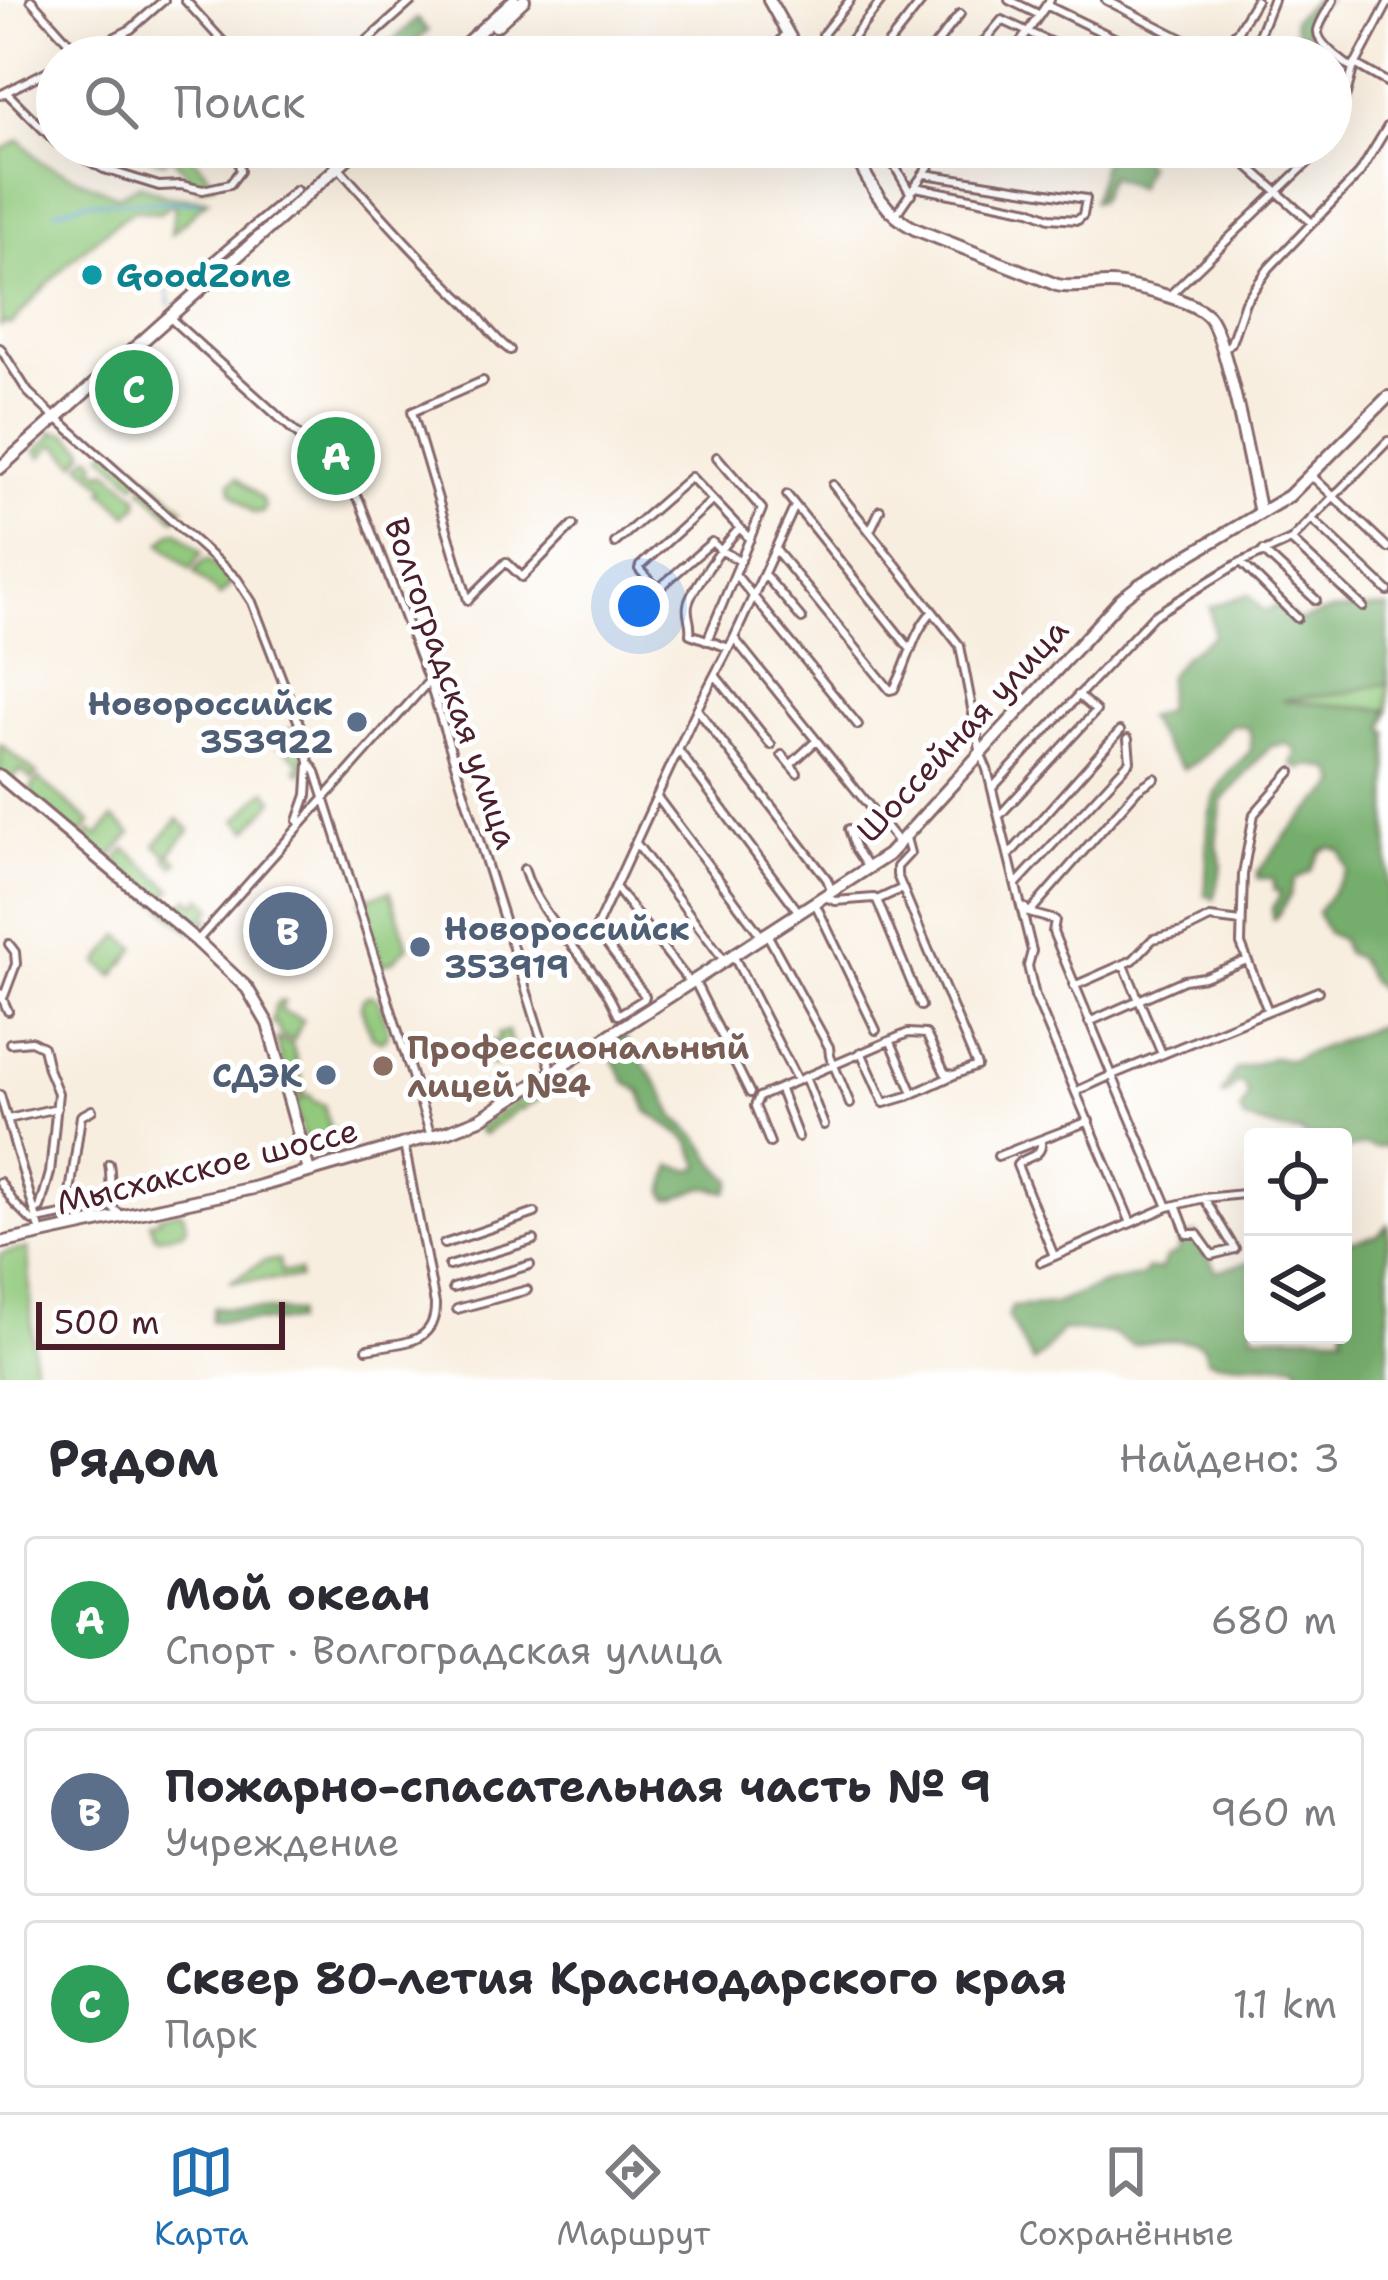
<!DOCTYPE html>
<html lang="ru">
<meta charset="utf-8">
<style>
body{margin:0;font-family:"Shantell Sans",sans-serif;background:#f7f7f7;color:#2b2b33}
.controls{position:absolute;right:36px;bottom:36px;display:grid;overflow:hidden;border-radius:12px;box-shadow:0 12px 48px #0002}
.controls button{width:108px;height:108px;display:grid;place-items:center;padding:0;border:0;border-bottom:3px solid #e1e1e2;background:#fff;color:#2b2b33;font:60px sans-serif}
.scale{position:absolute;left:36px;bottom:30px;width:249px;box-sizing:border-box;padding-left:12px;border:6px solid #4a1f2b;border-top:0;font-size:33px;line-height:42px;white-space:nowrap;color:#4a1f2b;-webkit-text-stroke:9px #fff;paint-order:stroke}
.you{position:absolute;left:639px;top:606px;width:42px;height:42px;margin:-30px;border:9px solid #fff;border-radius:50%;background:#1a73e8;box-shadow:0 0 0 18px #1a73e833}
.badge{display:grid;place-items:center;width:78px;height:78px;border-radius:50%;background:#1f6fb2;color:#fff;font-size:39px;font-weight:700}
.pin{position:absolute;translate:-50% -50%;border:6px solid #fff;box-shadow:0 3px 12px #0006}
.list{margin:0;padding:0;list-style:none}
h2{display:flex;justify-content:space-between;align-items:center;height:156px;margin:0;padding:0 48px;font-size:51px}
h2 small{font-size:39px;font-weight:400;color:#7c7c81}
.list li{display:grid;grid-template-columns:78px 1fr auto;gap:36px;align-items:center;box-sizing:border-box;height:168px;margin:0 24px 24px;padding:0 24px;border:3px solid #e1e1e2;border-radius:12px}
.list b{display:block;font-size:45px;white-space:nowrap}
.list p{margin:0;font-size:39px;white-space:nowrap;color:#7c7c81}
.list em{font-size:39px;font-style:normal;color:#7c7c81}
.icon{flex:none;width:66px;height:66px;fill:none;stroke:currentColor;stroke-width:2;stroke-linecap:round;stroke-linejoin:round}
.map{position:relative;flex:none;width:1388px;height:1380px;overflow:hidden}
.search{position:absolute;background:#fff;box-shadow:0 12px 48px #0002;left:36px;right:36px;top:36px;height:132px;display:flex;align-items:center;gap:30px;box-sizing:border-box;padding:0 42px;border-radius:66px;color:#7c7c81;font-size:45px}
.sheet{height:732px;background:#fff}
nav{display:flex;justify-content:space-around;align-items:center;box-sizing:border-box;height:168px;border-top:3px solid #e1e1e2;background:#fff;font-size:33px;color:#7c7c81}
nav a{display:grid;justify-items:center;gap:6px}
nav .on{color:#1f6fb2}
.map>svg:first-child{display:block}
</style>
<div class="map">
<svg width="1388" height="1380" viewBox="0 0 1388 1380">
<rect width="100%" height="100%" fill="#fff"/>
<filter id="ink" filterUnits="userSpaceOnUse"><feTurbulence type="fractalNoise" baseFrequency=".00833" numOctaves="2"/><feDisplacementMap in="SourceGraphic" scale="24" xChannelSelector="R" yChannelSelector="G"/><feConvolveMatrix kernelMatrix="1 2 1 2 8 2 1 2 1" color-interpolation-filters="sRGB"/></filter>
<filter id="wash" filterUnits="userSpaceOnUse"><feTurbulence type="fractalNoise" baseFrequency=".004" numOctaves="4" result="noise"/><feDisplacementMap in="SourceGraphic" scale="48" xChannelSelector="R" yChannelSelector="G"/><feGaussianBlur stdDeviation="2.7" result="paint"/><feColorMatrix in="noise" values="0 0 0 0 0 0 0 0 0 0 0 0 0 0 0 0 0 1.4 0 .05"/><feComposite in="paint" operator="in"/></filter>
<g filter="url(#wash)">
<rect width="100%" height="100%" fill="#f8eedf"/>
<path fill="#91c97d" stroke="#6e7454" stroke-width="3" d="M 20,140 L 41,162 L 118,196 L 139,185 L 167,196 L 208,200 L 171,234 L 175,206 L 171,205 L 159,213 L 134,210 C 84,245 51,278 11,325 L 5,323 L 0,326 L 0,151 Z
M 149,148 L 195,155 L 194,158 L 215,183 L 199,189 L 171,155 L 164,162 L 143,154 Z
M 133,374 L 151,390 L 138,407 L 117,388 Z
M 50,431 L 68,434 L 84,448 L 84,453 L 76,463 L 55,444 L 41,457 L 36,451 L 53,435 Z
M 112,444 L 145,473 L 136,484 L 103,454 Z
M 91,455 L 97,461 L 94,466 L 103,473 L 107,469 L 138,496 L 138,505 L 128,515 L 103,492 L 106,487 L 81,464 Z
M 237,478 L 263,500 L 265,508 L 262,513 L 253,513 L 231,492 L 230,483 Z
M 152,479 L 184,508 L 175,519 L 142,489 Z
M 178,531 L 202,552 L 190,569 L 161,543 L 172,532 Z
M 209,560 L 233,582 L 220,596 L 194,572 L 204,560 Z
M 1388,683 L 1388,710 L 1272,700 L 1348,692 Z
M 293,728 L 300,736 L 305,769 L 301,774 L 296,769 L 300,763 L 279,744 L 276,746 L 274,736 Z
M 0,744 L 37,774 L 32,780 L 20,770 L 11,781 L 0,773 Z
M 39,779 L 91,823 L 78,838 L 27,794 Z
M 266,790 L 274,800 L 248,830 L 237,820 Z
M 113,818 L 131,834 L 107,862 L 83,841 L 91,831 L 98,836 Z
M 178,819 L 190,830 L 170,853 L 178,862 L 174,866 L 166,859 L 168,856 L 155,845 Z
M 126,849 L 172,889 L 158,904 L 113,865 Z
M 390,891 L 408,946 L 393,961 L 382,965 L 361,900 Z
M 189,897 L 196,904 L 202,897 L 213,908 L 203,917 L 210,919 L 201,928 L 190,931 L 163,908 L 171,900 L 187,914 L 181,905 Z
M 120,935 L 136,948 L 114,976 L 98,963 Z
M 370,995 L 379,1000 L 388,1030 L 387,1037 L 381,1041 L 371,1036 L 361,1007 L 363,999 Z
M 279,1001 L 284,1001 L 281,1011 L 303,1020 L 294,1040 L 281,1036 L 276,1024 L 272,1024 L 275,1006 Z
M 508,1031 L 514,1057 L 491,1065 L 483,1045 L 499,1039 L 498,1034 Z
M 276,1039 L 292,1044 L 305,1091 L 293,1101 Z
M 565,1067 L 549,1092 L 522,1110 L 519,1108 L 484,1134 L 479,1132 L 478,1128 Z
M 306,1095 L 311,1096 L 313,1101 L 324,1105 L 333,1138 L 306,1146 L 295,1105 Z
M 179,1211 L 183,1213 L 187,1227 L 183,1232 L 158,1237 L 155,1236 L 150,1222 L 159,1220 L 159,1216 Z
M 28,1248 L 35,1380 L 0,1380 L 0,1254 Z
M 279,1260 L 281,1272 L 299,1271 L 299,1278 L 230,1282 L 264,1261 Z"/>
<path fill="#74ad6c" stroke="#5f664c" stroke-width="3" d="M 1314,0 L 1327,0 L 1312,11 L 1306,31 L 1337,60 L 1331,57 L 1313,56 C 1303,45 1296,36 1293,19 Z
M 417,19 L 428,31 L 400,57 L 376,57 Z
M 1130,148 L 1147,165 L 1137,188 L 1109,176 L 1099,201 L 1093,202 L 1106,151 Z
M 1248,594 L 1264,611 L 1279,604 L 1299,621 L 1328,611 L 1388,607 L 1388,683 L 1348,692 L 1281,700 L 1388,710 L 1384,728 L 1388,733 L 1388,998 L 1370,980 L 1357,958 L 1346,953 L 1341,940 L 1328,933 L 1317,913 L 1347,870 L 1341,851 L 1331,847 L 1321,851 L 1311,871 L 1294,880 L 1290,896 L 1276,918 L 1273,919 L 1272,908 L 1279,899 L 1280,892 L 1274,890 L 1272,878 L 1258,878 L 1257,873 L 1289,831 L 1338,784 L 1332,770 L 1311,765 L 1299,769 L 1291,764 L 1297,752 L 1289,744 L 1270,746 L 1222,801 L 1216,842 L 1222,865 L 1214,899 L 1205,894 C 1210,852 1199,806 1230,771 C 1237,763 1245,758 1251,750 L 1251,736 L 1247,727 L 1231,725 C 1217,741 1204,760 1184,769 L 1169,754 L 1146,718 L 1165,711 L 1168,676 L 1184,656 L 1214,635 L 1210,607 Z
M 1388,1022 L 1388,1149 L 1385,1146 L 1376,1148 L 1363,1145 L 1344,1151 L 1343,1137 L 1305,1137 L 1301,1132 C 1291,1135 1260,1123 1245,1120 L 1240,1112 L 1248,1095 L 1245,1086 L 1238,1082 L 1225,1095 L 1221,1094 L 1235,1070 L 1275,1057 L 1290,1060 Z
M 623,1034 L 662,1090 L 675,1117 L 700,1139 L 716,1164 L 732,1181 L 727,1192 L 703,1187 L 674,1199 L 668,1199 L 664,1192 L 672,1165 L 690,1170 L 701,1167 L 689,1141 L 647,1111 L 641,1092 L 625,1081 L 606,1047 Z
M 1388,1224 L 1388,1380 L 1299,1380 L 1298,1364 L 1215,1362 L 1207,1359 L 1204,1347 L 1196,1342 L 1174,1340 L 1132,1345 L 1110,1333 L 1062,1330 L 1042,1355 L 1033,1362 L 1008,1317 L 1012,1307 L 1054,1304 L 1106,1283 L 1141,1277 L 1148,1269 L 1161,1269 L 1166,1258 L 1178,1252 L 1180,1241 L 1196,1233 L 1216,1271 L 1253,1261 L 1253,1335 L 1343,1335 L 1343,1243 L 1377,1235 Z
M 214,1307 L 297,1312 L 295,1322 L 211,1321 Z"/>
<g fill="none" stroke-linecap="round" stroke-linejoin="round">
<path stroke="#69a6db" stroke-width="3" d="M 56,211 L 84,202 L 200,202
M 167,290 L 171,306"/>
</g>
</g>
<g filter="url(#ink)">
<g fill="none" stroke-linecap="round" stroke-linejoin="round">
<g stroke="#87676a" stroke-width="12">
<path id="street" d="M 31,0 L 80,55
M 185,0 L 237,57
M 1009,0 L 1038,14
M 1106,0 L 1212,54
M 1333,0 C 1329,9 1320,21 1318,30 C 1316,43 1342,61 1353,69
M 1046,5 L 1153,57
M 1304,46 L 1313,57
M 1212,54 L 1237,32 L 1256,0
M 76,57 L 131,29 L 164,0
M 349,57 L 413,0
M 769,57 L 787,32
M 836,57 L 823,34 L 850,0
M 838,57 L 882,0
M 878,57 L 923,0
M 926,57 L 960,14
M 971,57 L 1002,20 L 1082,57
M 1010,57 L 1050,0
M 1250,57 L 1273,0
M 1355,64 L 1388,83
M 6,92 L 57,143
M 0,95 L 57,66
M 1331,138 L 1337,127 L 1353,69 L 1388,3
M 64,147 L 104,169 L 159,186 L 181,185 L 203,190 L 230,184 L 240,171 L 239,159 L 250,147
M 320,147 L 334,163
M 904,147 L 893,163 L 911,194
M 1227,147 L 1312,223
M 939,151 L 1091,159 L 1094,158 L 1097,147
M 642,156 L 657,147
M 338,167 C 379,213 420,260 466,303 C 482,318 491,337 510,350
M 916,187 L 1030,210 L 1049,218 L 1078,220 L 1083,215 L 1086,199 L 925,174
M 896,214 L 942,147
M 214,260 L 296,190
M 1171,294 L 1324,147
M 171,319 L 336,469 L 360,502 L 429,681 L 552,1072
M 0,348 L 28,392 L 51,414
M 1223,351 L 1231,343 L 1245,302 L 1269,268 L 1359,174 L 1388,126
M 483,381 L 412,412 L 468,600 L 506,562 L 522,577 L 573,525
M 57,418 L 217,561 L 237,579 L 252,602 L 302,731 L 309,762 L 316,772 L 431,1136
M 1309,478 L 1315,479 L 1388,548
M 833,485 L 960,646 L 981,755 L 987,769 L 1032,951 L 1028,966 L 1035,996 L 1131,1223
M 787,495 L 911,650
M 713,500 L 640,566 L 639,569 L 658,589 L 712,542 L 720,550 L 741,561
M 1312,519 L 1388,591
M 870,531 L 880,510
M 1291,540 L 1363,607
M 615,543 L 691,477 L 750,539
M 775,549 L 890,690 L 894,689 C 908,665 912,633 932,612
M 1263,551 L 1316,600
M 1241,562 L 1297,618
M 735,574 L 858,725
M 764,574 L 802,619
M 734,638 L 898,842
M 707,641 L 762,509 L 717,457
M 729,648 L 690,634 C 692,622 686,616 688,605 C 691,589 727,541 739,529
M 715,675 L 771,745
M 697,709 L 827,879 L 832,892
M 679,751 L 798,911
M 782,755 L 797,773
M 790,765 L 815,742
M 993,787 L 1153,616 L 1237,564 L 1291,540 L 1388,441
M 657,797 L 762,937
M 999,816 L 1096,711 L 1078,695
M 298,821 L 307,795 L 309,764
M 849,829 L 856,850 L 868,868
M 636,843 L 724,960
M 1009,855 L 1120,731
M 524,869 C 541,925 597,961 618,1015 L 644,999 L 645,996 L 597,931 L 597,926 L 697,709 L 734,638 L 795,506
M 1016,884 L 1130,761 L 1128,739
M 616,888 L 690,983
M 825,897 L 835,901 L 874,898 L 877,900 L 921,1006
M 877,900 L 903,888
M 815,903 L 876,1030
M 1025,908 L 1029,913 L 1055,920 L 1053,932 L 1112,1075 L 1077,1091
M 1029,913 L 1138,789 L 1155,778
M 767,934 L 829,1047 L 830,1056 L 850,1104
M 197,941 L 429,681
M 733,955 L 797,1080
M 1124,965 L 1162,1054
M 694,980 L 750,1093
M 1074,986 L 1133,960 L 1153,939 L 1182,932 L 1210,918 L 1241,922
M 0,993 L 8,1011
M 4,996 L 16,964 L 15,952 L 9,944
M 1268,1011 L 1318,991
M 1089,1022 L 1184,980 L 1204,977 L 1247,960
M 891,1042 L 913,1093
M 10,1043 L 31,1041 L 43,1047 L 48,1069 L 58,1093 L 50,1173 L 40,1208 L 35,1211
M 861,1052 L 884,1103 L 908,1096 L 954,1075
M 805,1077 L 824,1125
M 780,1090 L 798,1137
M 0,1095 L 41,1233
M 8,1119 L 57,1108
M 1041,1141 C 1043,1159 1025,1155 1017,1165 L 1054,1256
M 770,1143 L 755,1106 L 759,1097 L 908,1033 L 926,1034 L 945,1073 L 954,1075 L 977,1066 L 897,875 L 897,867 L 910,853 L 906,838
M 998,1156 L 1089,1121
M 109,1164 C 112,1179 109,1192 111,1207 L 120,1214
M 0,1182 L 14,1203 L 32,1221 L 67,1214 L 81,1116 L 92,1110
M 1253,1193 L 1204,1198 L 1168,1207 L 1112,1075 L 1268,1011 L 1241,944 L 1243,874 L 1254,814 L 1291,772
M 1176,1205 L 1187,1234 L 1197,1234 L 1212,1255 L 1235,1249 L 1204,1198
M 444,1244 L 535,1213
M 1041,1262 L 1168,1207
M 449,1266 L 534,1240
M 453,1288 L 530,1265
M 457,1309 L 527,1290
M 367,1349 C 400,1342 436,1346 435,1304 L 404,1144"/>
</g>
<g stroke="#87676a" stroke-width="16">
<path id="secondary" d="M 769,0 L 801,57
M 496,26 L 524,0
M 451,57 L 514,0
M 851,147 C 868,179 881,212 915,229 L 1057,285 C 1079,290 1100,281 1122,285 C 1144,289 1192,300 1208,316 C 1227,336 1252,477 1260,513
M 0,468 L 360,147
M 0,776 L 197,941 L 247,988 L 268,1024 L 309,1171
M 0,1243 L 253,1188 L 449,1131 L 480,1119 L 888,855 L 1121,599 L 1139,585 L 1289,496 L 1388,397"/>
</g>
<use href="#street" stroke="#fff" stroke-width="6"/>
<use href="#secondary" stroke="#fff" stroke-width="10"/>
</g>
</g>
<circle fill="#0f9aa8" stroke="#fff" stroke-width="4.5" cx="92" cy="275" r="12"/>
<g fill="#5c6f8a" stroke="#fff" stroke-width="4.5">
<circle cx="357" cy="722" r="12"/>
<circle cx="420" cy="947" r="12"/>
<circle cx="326" cy="1075" r="12"/>
</g>
<circle fill="#8d6e63" stroke="#fff" stroke-width="4.5" cx="383" cy="1066" r="12"/>
<g text-anchor="middle" stroke-width="10" stroke-linejoin="round" paint-order="stroke">
<g font-size="33" font-weight="bold" fill="#0d838f" stroke="#fff" text-anchor="start">
<text x="116" y="287">GoodZone</text>
</g>
<g font-size="33" fill="#4a1f2b" stroke="#fff">
<text transform="translate(452 683) rotate(71)" y="12">Волгоградская улица</text>
<text transform="translate(962 730) rotate(-47)" y="12">Шоссейная улица</text>
<text transform="translate(207 1166) rotate(-14)" y="12">Мысхакское шоссе</text>
</g>
<g font-size="33" font-weight="bold" fill="#4e5e75" stroke="#fff" text-anchor="end">
<text x="333" y="715">Новороссийск<tspan x="333" dy="38">353922</tspan></text>
<text x="444" y="940" text-anchor="start">Новороссийск<tspan x="444" dy="38">353919</tspan></text>
<text x="302" y="1087">СДЭК</text>
</g>
<g font-size="33" font-weight="bold" fill="#785e54" stroke="#fff" text-anchor="start">
<text x="407" y="1059">Профессиональный<tspan x="407" dy="38">лицей №4</tspan></text>
</g>
</g>
</svg>
<div class="controls">
<button><svg class="icon" aria-label="locate" viewBox="0 0 24 24"><circle cx="12" cy="12" r="6"/><path d="M12 2v4M12 18v4M2 12h4M18 12h4"/></svg></button>
<button><svg class="icon" aria-label="layers" viewBox="0 0 24 24"><path d="M12 4l9 5-9 5-9-5zM3 14l9 5 9-5"/></svg></button>
</div>
<div class="scale">500 m</div>
<div class="you"></div>
<div class="pin badge" style="left:336px;top:456px;background:#2e9e5b">A</div>
<div class="pin badge" style="left:288px;top:931px;background:#5c6f8a">B</div>
<div class="pin badge" style="left:134px;top:389px;background:#2e9e5b">C</div>
<div class="search"><svg class="icon" aria-label="search" viewBox="0 0 24 24"><circle cx="10" cy="10" r="6"/><path d="M15 15l6 6"/></svg>Поиск</div>
</div>
<section class="sheet">
<h2>Рядом<small>Найдено: 3</small></h2>
<ul class="list">
<li><span class="badge" style="background:#2e9e5b">A</span><div><b>Мой океан</b><p>Спорт · Волгоградская улица</p></div><em>680 m</em></li>
<li><span class="badge" style="background:#5c6f8a">B</span><div><b>Пожарно-спасательная часть № 9</b><p>Учреждение</p></div><em>960 m</em></li>
<li><span class="badge" style="background:#2e9e5b">C</span><div><b>Сквер 80-летия Краснодарского края</b><p>Парк</p></div><em>1.1 km</em></li>
</ul>
</section>
<nav>
<a class="on"><svg class="icon" aria-label="map" viewBox="0 0 24 24"><path d="M3 6l6-2 6 2 6-2v14l-6 2-6-2-6 2zM9 4v14M15 6v14"/></svg>Карта</a>
<a><svg class="icon" aria-label="directions" viewBox="0 0 24 24"><path d="M12 3l9 9-9 9-9-9zM9 14v-3h6M13 9l2 2-2 2"/></svg>Маршрут</a>
<a><svg class="icon" aria-label="saved" viewBox="0 0 24 24"><path d="M7 4h10v16l-5-4-5 4z"/></svg>Сохранённые</a>
</nav>
